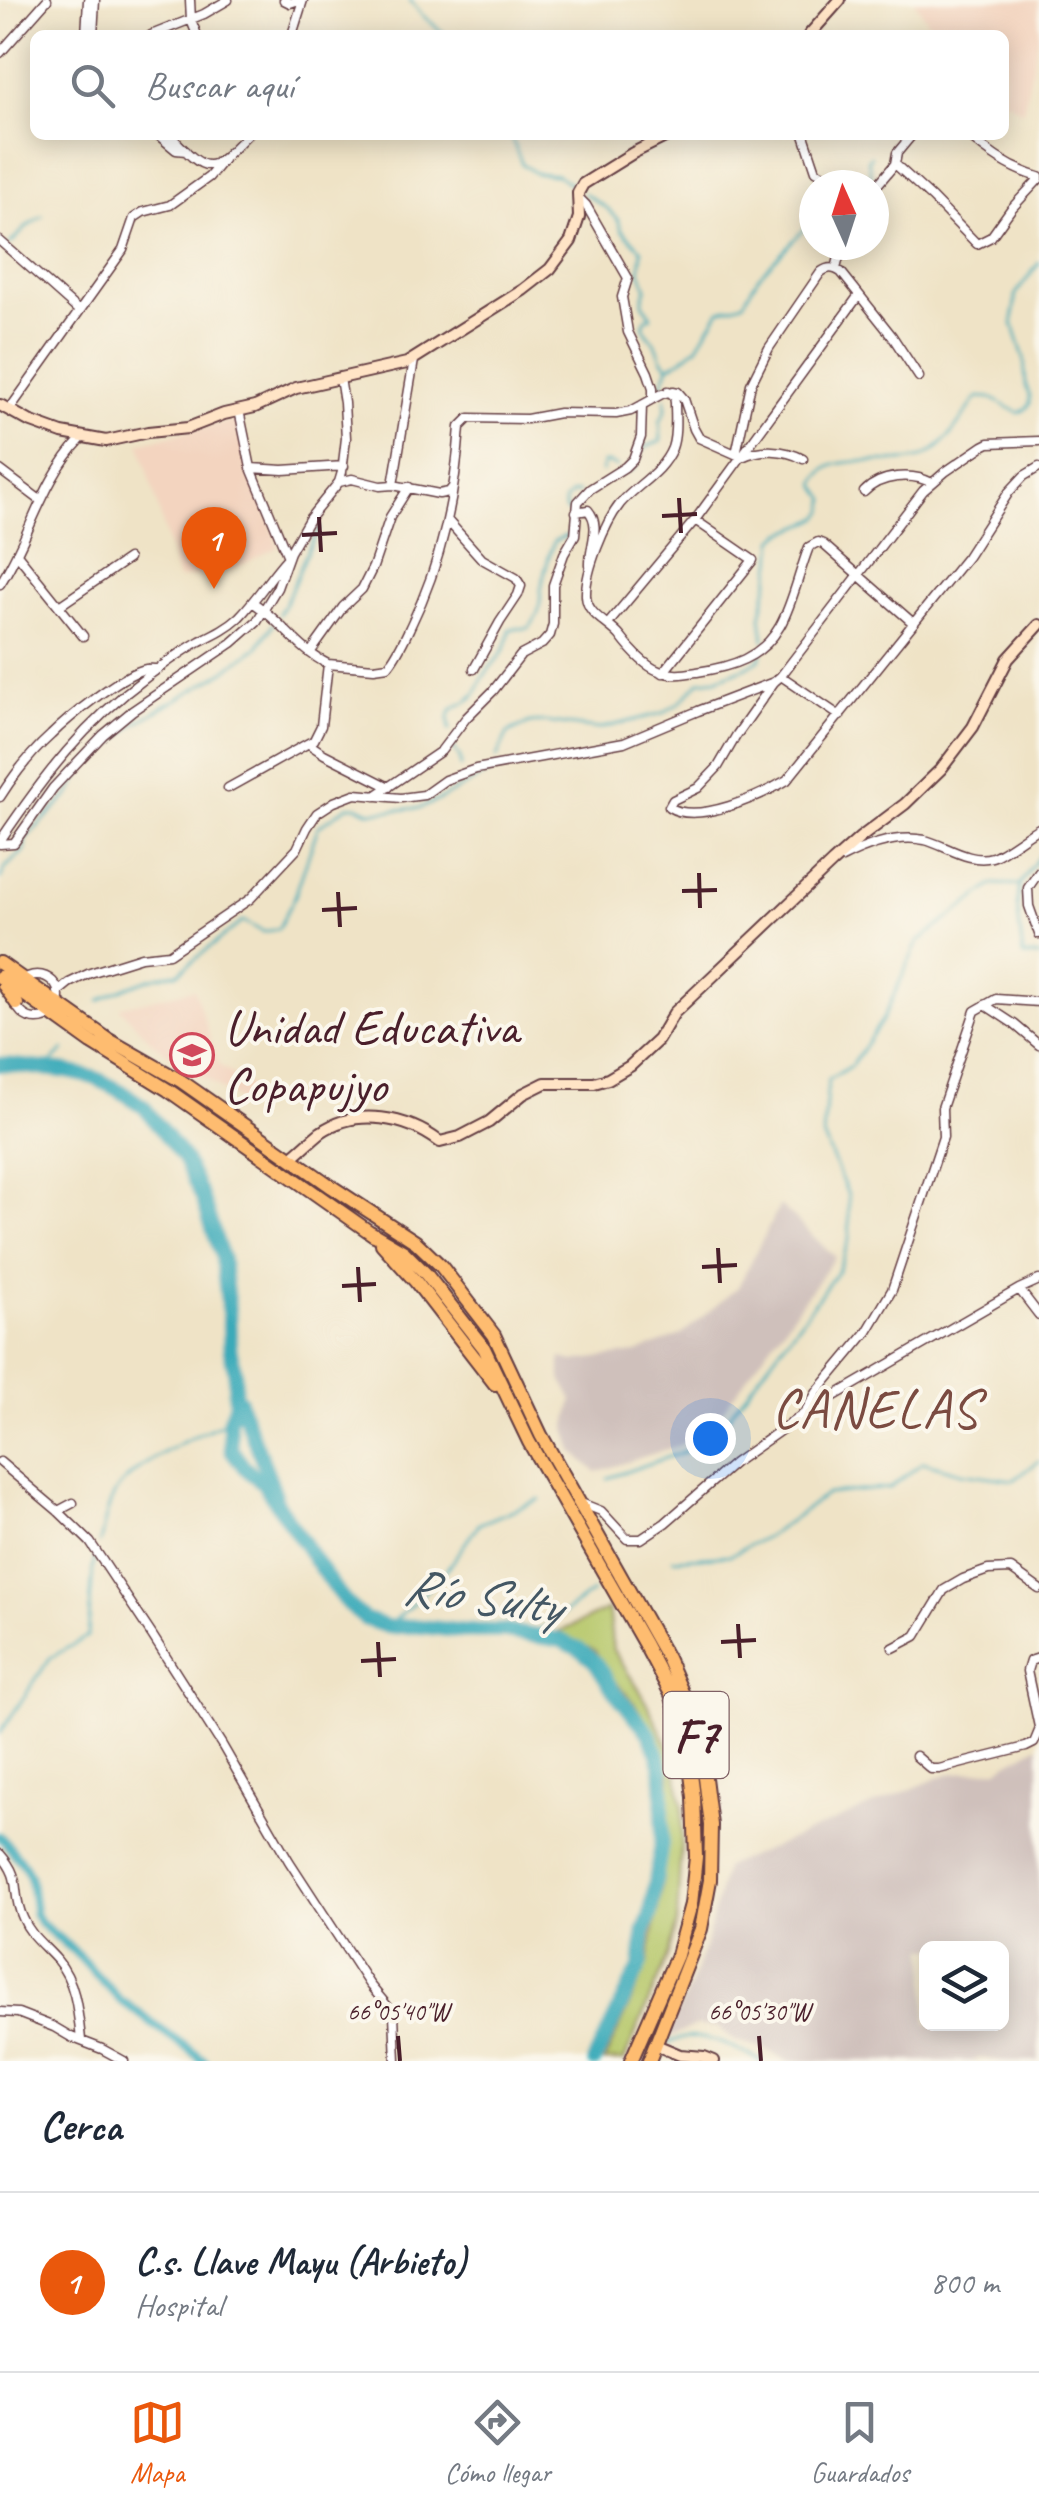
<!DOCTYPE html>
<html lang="es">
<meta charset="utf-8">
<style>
body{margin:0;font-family:Caveat,sans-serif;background:#f6f6f7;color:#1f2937}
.controls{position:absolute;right:30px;bottom:30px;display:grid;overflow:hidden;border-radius:15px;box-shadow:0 5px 25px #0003}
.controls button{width:90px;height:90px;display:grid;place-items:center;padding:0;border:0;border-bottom:2px solid #e0e1e3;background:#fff;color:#1f2937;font:50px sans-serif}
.compass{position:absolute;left:799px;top:170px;width:90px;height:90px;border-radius:50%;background:#fff;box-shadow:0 5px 25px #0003;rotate:357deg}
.you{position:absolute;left:710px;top:1438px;width:35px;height:35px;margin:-25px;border:8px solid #fff;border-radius:50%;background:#1a73e8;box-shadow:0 0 0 15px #1a73e833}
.badge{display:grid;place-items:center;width:65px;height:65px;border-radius:50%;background:#ea580c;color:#fff;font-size:32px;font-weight:700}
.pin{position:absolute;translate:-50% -82px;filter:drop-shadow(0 2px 5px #0008)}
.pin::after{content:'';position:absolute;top:52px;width:35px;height:30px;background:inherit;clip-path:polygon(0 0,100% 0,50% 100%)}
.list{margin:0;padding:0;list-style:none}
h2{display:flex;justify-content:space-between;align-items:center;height:130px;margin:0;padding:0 40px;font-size:42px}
h2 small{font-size:32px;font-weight:400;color:#747a83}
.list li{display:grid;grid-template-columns:65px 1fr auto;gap:30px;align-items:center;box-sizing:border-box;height:180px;padding:0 40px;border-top:2px solid #e0e1e3}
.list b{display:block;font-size:38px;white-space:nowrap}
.list p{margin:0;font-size:32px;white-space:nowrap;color:#747a83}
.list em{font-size:32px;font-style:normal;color:#747a83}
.icon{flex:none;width:55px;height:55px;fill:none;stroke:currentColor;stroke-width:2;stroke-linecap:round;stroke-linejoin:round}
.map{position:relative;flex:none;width:1039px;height:2061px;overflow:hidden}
.search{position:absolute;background:#fff;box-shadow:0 5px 25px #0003;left:30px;right:30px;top:30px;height:110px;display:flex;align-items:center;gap:25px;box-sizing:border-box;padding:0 35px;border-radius:15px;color:#747a83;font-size:38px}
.sheet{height:310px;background:#fff}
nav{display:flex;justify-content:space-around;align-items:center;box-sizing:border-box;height:140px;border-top:2px solid #e0e1e3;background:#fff;font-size:28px;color:#747a83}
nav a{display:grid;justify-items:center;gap:5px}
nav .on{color:#ea580c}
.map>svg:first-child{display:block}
</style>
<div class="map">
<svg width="1039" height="2061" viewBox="0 0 1039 2061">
<rect width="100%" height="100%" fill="#fbf7ec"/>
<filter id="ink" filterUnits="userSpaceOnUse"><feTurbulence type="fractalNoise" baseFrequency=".01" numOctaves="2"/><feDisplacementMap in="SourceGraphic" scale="20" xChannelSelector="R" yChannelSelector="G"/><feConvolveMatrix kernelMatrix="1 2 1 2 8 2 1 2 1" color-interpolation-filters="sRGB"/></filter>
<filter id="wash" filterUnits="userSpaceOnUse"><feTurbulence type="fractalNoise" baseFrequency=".0048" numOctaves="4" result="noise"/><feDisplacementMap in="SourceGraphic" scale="40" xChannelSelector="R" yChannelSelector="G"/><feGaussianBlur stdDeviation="2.25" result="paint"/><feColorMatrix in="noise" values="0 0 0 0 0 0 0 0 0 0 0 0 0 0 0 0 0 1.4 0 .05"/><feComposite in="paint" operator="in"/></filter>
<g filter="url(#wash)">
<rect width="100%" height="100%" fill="#efe3c6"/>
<path fill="#f3d4bf" d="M 914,0 L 1039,0 L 1039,34 L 1023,111 L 1004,100 L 1004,35 L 936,35 Z
M 236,420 L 278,547 L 231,570 L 178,579 L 140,443 Z
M 194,989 L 219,1065 L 256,1090 L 245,1105 L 154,1044 L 119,1007 Z"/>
<path fill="#cfc0bb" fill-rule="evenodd" d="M 780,1205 L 835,1257 L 714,1422 L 680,1445 L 596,1472 L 573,1451 L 566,1429 L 573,1400 L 561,1379 L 561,1358 L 574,1361 L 636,1353 L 681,1335 L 738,1287 Z
M 1039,1745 L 1039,2061 L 1004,2061 L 979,2058 L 972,2061 L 789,2061 L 759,2047 L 733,2040 L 718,2027 L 696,2026 L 666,2039 L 692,1982 L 707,1940 L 725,1867 L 947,1774 L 998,1769 ZM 926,1948 L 1002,1948 L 1002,2024 L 926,2024 Z"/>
<path fill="#b6c769" stroke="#80734a" stroke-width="2.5" d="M 608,1609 L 613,1650 L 642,1694 L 673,1755 L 683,1806 L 677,1922 L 668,1955 L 624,2061 L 604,2061 L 648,1963 L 662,1885 L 670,1776 L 660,1743 L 632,1700 L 612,1678 L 595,1651 L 557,1633 Z"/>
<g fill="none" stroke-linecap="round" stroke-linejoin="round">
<path stroke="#3baab9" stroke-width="2.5" d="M 410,0 L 422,15 L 446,35
M 510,135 L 522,164 L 535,173 L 557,175 L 577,188
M 846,185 L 858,177 L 868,179 L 871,175 L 868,160 L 871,156
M 584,193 L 608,209 L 618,220 L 622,230 L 642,250 L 640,271 L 647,288 C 638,306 645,302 651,317 L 646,319 L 643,326 C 647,335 655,341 658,349 C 662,358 661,360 669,366 L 661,387
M 10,244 L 29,225 L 43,216
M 671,365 L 681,360 L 697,347 L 720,310 L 743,303 L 758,277 L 807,226 L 814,222
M 602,472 L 603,463 L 609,463 L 617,467
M 627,472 L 635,468 L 642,449 L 661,441 L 660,422 L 666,409 L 665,398
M 572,516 L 565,509 L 565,500 L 572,494 L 578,493
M 279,614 C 296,586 301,557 320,528
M 764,640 L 761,617 L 773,562 L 775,540 L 781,534 L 820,518 L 825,511 L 826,499 L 816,485 C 824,445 898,471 925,456 C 951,443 961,417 978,397 L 991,398 L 1019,413 L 1026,409 L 1030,404 L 1030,396 L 1026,386 L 1024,358 L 1013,324 L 1014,310 L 1016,294 L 1039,263
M 450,730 C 444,700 462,711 475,694 C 479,690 479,684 482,679 C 495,658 507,655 510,629 L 529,628 C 540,615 540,606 541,590 C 543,577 550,553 554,541 L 571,534
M 453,747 L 460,758 L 461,767
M 497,757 L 508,733 L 530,723 L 544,722 L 599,729 L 663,713 L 679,703 L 700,681 L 716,679 L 747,667 L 760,659 L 762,653
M 0,879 L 6,867 L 25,850 L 25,839 L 70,794 L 86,763 L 100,756 L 133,725 L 217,676 L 257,648 L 273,624
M 1020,884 L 1039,856
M 100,1001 C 116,990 158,974 178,973 L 243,921 L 263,932 L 278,929 L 295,896 L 318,827 L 348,806 L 357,806 L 370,812 L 420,808 L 437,801 L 494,770
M 45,1068 L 64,1050
M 608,1478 L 686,1451 L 723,1424 L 838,1271 L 850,1237 L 848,1195 L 823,1136 L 828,1080 L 852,1065 L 883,1019 L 918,942 L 994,884 L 1020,885 L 1017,904 L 1023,956 L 1039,956
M 100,1542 C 104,1527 106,1510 113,1497 C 127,1466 199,1433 229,1421
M 673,1559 L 730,1555 L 773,1533 L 827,1494 L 890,1488 L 923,1462 L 961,1473 L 1014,1480 L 1039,1461
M 388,1627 L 443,1574 L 479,1524 L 540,1499
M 534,1635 L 592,1592
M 0,1733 L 50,1658 L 88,1636 L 93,1567 L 95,1557
M 668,2043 C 700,2028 732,2047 761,2061"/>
<path stroke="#3baab9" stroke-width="9" d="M 0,1836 L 24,1865 L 30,1876 L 35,1914 L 40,1923 L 72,1949 L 119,1999 L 205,2061"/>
<path stroke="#3baab9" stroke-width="15" d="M 0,1064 L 65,1071 L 95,1078 L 121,1091 L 144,1107 L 184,1159 L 202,1197 L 222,1257 L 229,1313 L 230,1349 L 235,1372 L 235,1406 L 229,1421 L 231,1449 L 244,1467 L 263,1483 L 332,1585 L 350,1607 L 365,1619 L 388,1627 L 417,1626 L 462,1631 L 503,1631 L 560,1640 L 579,1649 L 595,1662 L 613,1690 L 649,1733 L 658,1754 L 662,1772 L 663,1794 L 662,1840 L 650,1916 L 644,1931 L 641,1964 L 594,2061
M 239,1399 C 248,1431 265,1461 275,1494"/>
</g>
</g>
<g filter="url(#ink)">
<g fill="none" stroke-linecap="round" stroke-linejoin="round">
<g stroke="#633c42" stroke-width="11">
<path id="street" d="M 190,0 L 191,20 L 197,35
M 284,0 L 290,3 L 299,0
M 86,35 L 88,0
M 93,35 L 95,0
M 151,35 L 204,14 L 228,0
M 292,35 L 303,0
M 0,53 L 47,0
M 158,135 L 176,150 L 186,151
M 170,135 C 209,176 209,174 247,135
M 804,135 L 816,171 L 841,185
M 912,135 L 897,153 L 895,164 L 932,198 L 977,244 L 991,237 L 1011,209 L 1039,179
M 968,135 C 989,154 1011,169 1039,177
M 874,189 L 895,164
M 578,197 L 586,205 L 628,278 L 622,297 L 628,332 L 648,373 L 653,388 L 653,399
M 0,241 L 79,311
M 836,269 L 842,245
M 668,391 L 674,396 L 675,403 C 675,417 677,434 672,448 C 662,473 636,485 620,504 C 605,523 585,571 586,596 C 587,615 609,623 620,636 C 629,648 645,666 659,671 C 672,676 684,674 697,672 C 731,667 762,658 780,626 C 793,603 799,572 809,547 L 818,542 L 823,544 L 912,622
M 9,410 L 123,250 L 134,218 L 143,212 L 170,205 L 209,177 L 223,160
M 1039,441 L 989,443 L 983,446 L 945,472 L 923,491 L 781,676 L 774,682 L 736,736 L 718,767 L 698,788 L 673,800 L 669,807 C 697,825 761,796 787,780 L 967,557 L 1009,492 L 1024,476 L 1039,467
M 736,454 L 751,384 L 769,348 L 821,272 C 828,267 833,267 841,272 L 892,336 L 919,377
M 251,468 L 283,470 L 344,466
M 0,470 L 40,500
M 339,482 L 352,479 L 380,486 L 393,485 L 439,494 L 449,492 L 453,487
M 393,485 L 414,360
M 864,492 C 880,475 912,472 932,483
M 576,512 L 588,510 C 602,526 589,546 590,566
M 448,521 L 482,559 L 516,578 L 521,586 L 518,595 L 500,622 L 474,669
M 17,554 L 83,636
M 0,584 C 31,536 41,481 82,438
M 252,602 C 280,619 298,650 328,664 L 374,668 L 388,666 C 398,654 404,640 411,625 C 442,562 455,496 460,427 L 469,418 L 527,419 L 559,413 L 616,414 L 631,411 L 662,394 L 673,391 L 678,392 L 684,399 L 694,429 L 699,438 L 742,457 C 760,448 785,449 803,459
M 59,606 L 128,559
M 608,624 L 695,520 L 859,295
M 310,653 L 343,607 L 362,589 L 373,567 L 390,517 L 409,487
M 663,673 L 753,560 L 695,520
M 781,676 L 840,716
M 309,744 L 324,754 L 389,787
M 228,788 L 314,740 L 321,726 L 328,664
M 375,796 L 441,751 L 466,718 L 493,691 L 521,655 L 542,644 L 550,635 L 553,624 L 553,585 L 564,554 L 575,535 L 578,502 L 590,489 L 625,467 L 633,459 L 641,437 L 642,405
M 0,797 C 14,775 32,752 51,735 C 68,718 120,676 142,670 C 148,668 153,669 158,669
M 0,841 C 44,776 84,723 148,676 C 165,664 182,651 200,641 C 214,634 227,628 239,617 C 257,599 270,576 288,557 L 251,468 L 239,410
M 0,844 L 14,843 L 53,788 L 103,735 L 132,711 L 232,643 L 257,621 L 277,588 L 290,552 L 309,519 L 339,482 L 342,472 L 346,438 L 344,403 L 340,378
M 842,858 C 867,845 896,834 925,840 C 945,845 970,864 992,857 C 1004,853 1026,835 1039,828
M 1039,872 L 1028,888 L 1029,906 L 1039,934
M15 997a22 22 0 1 1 44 0a22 22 0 1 1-44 0Z
M 58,992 L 69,983 L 90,973 L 141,957 L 169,954 L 250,899 L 297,849 L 307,828 L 317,813 L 334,802 L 355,794 L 401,798 L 424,795 L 445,780 L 476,769 L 624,742 L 698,711 L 774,682
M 985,1005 L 1014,1024 L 1039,1045
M 1019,1289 L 1039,1315
M 805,1412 L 817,1392 L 867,1332 L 892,1290 L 943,1137 L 942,1108 L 975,1011 L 996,999 L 1039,1002
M 0,1462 L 58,1511 L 90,1542 L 152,1635 L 222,1745 L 289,1861 L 369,1984 L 394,2014 L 396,2061
M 581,1503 L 601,1511 L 627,1539 L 641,1539 L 665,1523 L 734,1463 L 805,1413 L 1019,1289 L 1039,1280
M 58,1511 L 73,1503
M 893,1648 L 916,1636 L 944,1590 L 963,1579 L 988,1570 L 1011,1569 L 1039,1589
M 1039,1658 L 1030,1661 L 1027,1671 L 1039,1727
M 916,1756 L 931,1769 L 939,1769 L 1026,1747 L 1034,1743 L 1039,1731
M 0,1854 C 24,1881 10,1890 23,1918 C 30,1936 45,1946 57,1960 C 76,1982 78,2012 81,2040
M 0,2012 L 18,2013 L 54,2027 L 71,2037 L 102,2049 L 124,2061"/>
</g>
<g stroke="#633c42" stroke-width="14">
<path id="secondary" d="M 809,35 L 840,0
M 0,405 L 29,421 L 62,433 L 106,441 L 148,432 L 188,428 L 224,414 L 255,407 L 296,388 L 407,363 L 523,290 L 550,269 L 571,241 L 579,217 L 578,193 L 583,184 L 633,153 L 669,135
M 291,1158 C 301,1150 311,1140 321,1132 C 357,1107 407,1117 440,1142 L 460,1137 L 489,1122 L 523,1094 L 545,1083 L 594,1083 L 608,1079 L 630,1066 L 658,1040 L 674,1013 L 833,862 L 861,837 L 905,804 L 941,769 L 973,727 L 1008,659 L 1039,625
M 656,2045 L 680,2055 L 704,2057 L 714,2061"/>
</g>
<g stroke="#633c42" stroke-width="16">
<path id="highway" d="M 0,963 L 109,1040 L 181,1081 L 332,1187 L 416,1242 L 441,1266 L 494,1335 L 541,1435 L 667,1658 L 689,1708 L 703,1762 L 711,1825 L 710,1880 L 701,1929 L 649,2061
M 0,977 L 92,1043 L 168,1090 L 374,1235
M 4,985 L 17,1004
M 370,1232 L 404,1252 L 426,1274 L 484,1348 L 529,1442 L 645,1645 L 671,1694 L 687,1744 L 694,1797 L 696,1857 L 691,1904 L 677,1955 L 631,2061
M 382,1244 L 416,1282 L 495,1384"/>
</g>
<use href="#street" stroke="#fff" stroke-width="8"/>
<use href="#secondary" stroke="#ffe4c6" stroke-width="10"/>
<use href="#highway" stroke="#febc70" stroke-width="12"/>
</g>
</g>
<path fill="none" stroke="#4a1f2b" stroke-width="4" d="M 679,498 L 681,533M 662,516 L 697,514M 319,517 L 321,552M 302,535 L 337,533M 699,873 L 700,908M 682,891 L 717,890M 338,892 L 340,927M 322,910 L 357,908M 718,1248 L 720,1283M 358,1267 L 360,1302M 702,1267 L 737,1265M 342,1286 L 376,1284M 738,1624 L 740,1658M 378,1642 L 380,1677M 721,1642 L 756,1640M 361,1661 L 396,1659M 398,2036 L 400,2061M 759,2036 L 761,2061"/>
<defs>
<g id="school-ring" transform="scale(2.25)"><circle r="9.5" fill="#fbf7ec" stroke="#d1495b" stroke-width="1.5"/><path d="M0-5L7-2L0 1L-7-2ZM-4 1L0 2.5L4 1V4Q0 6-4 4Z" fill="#d1495b"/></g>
</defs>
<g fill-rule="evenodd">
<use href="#school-ring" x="192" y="1055"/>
</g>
<g text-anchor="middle" stroke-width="8" stroke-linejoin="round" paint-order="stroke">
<rect fill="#fbf7ec" stroke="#7f6065" stroke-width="2.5" x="663.5" y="1692" width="65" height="86" rx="8"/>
<g font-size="48" font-weight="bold" fill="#4a1f2b">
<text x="696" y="1752">F7</text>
</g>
<g font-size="50" fill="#4a1f2b" stroke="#fbf7ec" text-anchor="start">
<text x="224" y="1044">Unidad Educativa<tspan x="224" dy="58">Copapujyo</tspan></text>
</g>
<g font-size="52" font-style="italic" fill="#445764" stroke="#fbf7ec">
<text transform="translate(482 1595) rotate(8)" y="18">Río Sulty</text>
</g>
<g font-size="55" letter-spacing="2.5" fill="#7b4b41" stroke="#fbf7ec">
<text x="876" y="1427">CANELAS</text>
</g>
</g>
<g font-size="25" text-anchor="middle" fill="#4a1f2b" stroke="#fbf7ec" stroke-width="8" stroke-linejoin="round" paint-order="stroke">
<text x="398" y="2020">66°05'40"W</text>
<text x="759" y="2020">66°05'30"W</text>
</g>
</svg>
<div class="controls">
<button><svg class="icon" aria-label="layers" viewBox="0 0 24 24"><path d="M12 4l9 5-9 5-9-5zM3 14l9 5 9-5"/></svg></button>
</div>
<svg class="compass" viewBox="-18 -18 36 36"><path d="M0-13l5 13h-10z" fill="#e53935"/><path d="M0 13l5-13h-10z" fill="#747a83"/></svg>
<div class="you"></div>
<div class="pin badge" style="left:214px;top:589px">1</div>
<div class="search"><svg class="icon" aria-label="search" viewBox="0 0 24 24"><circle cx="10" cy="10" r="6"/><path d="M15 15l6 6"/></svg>Buscar aquí</div>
</div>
<section class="sheet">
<h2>Cerca<small></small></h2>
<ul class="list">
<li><span class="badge">1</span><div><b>C.s. Llave Mayu (Arbieto)</b><p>Hospital</p></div><em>800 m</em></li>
</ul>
</section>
<nav>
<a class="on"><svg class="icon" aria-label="map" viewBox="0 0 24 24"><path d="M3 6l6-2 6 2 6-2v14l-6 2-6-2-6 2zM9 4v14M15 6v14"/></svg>Mapa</a>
<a><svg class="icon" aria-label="directions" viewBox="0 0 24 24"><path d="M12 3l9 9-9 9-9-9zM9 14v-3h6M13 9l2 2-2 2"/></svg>Cómo llegar</a>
<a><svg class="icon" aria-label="saved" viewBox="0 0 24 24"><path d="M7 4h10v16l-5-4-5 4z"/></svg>Guardados</a>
</nav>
